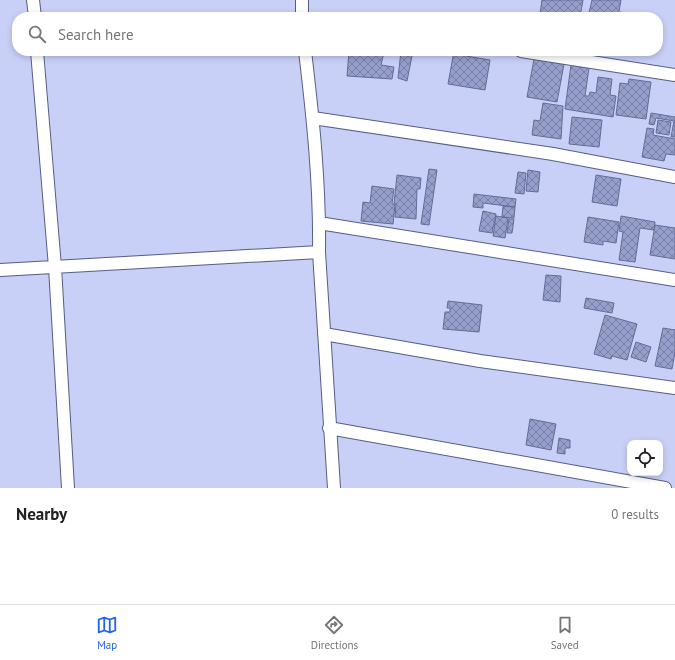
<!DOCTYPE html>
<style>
body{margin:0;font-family:"PT Sans",sans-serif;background:#f6f6f6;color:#202124}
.controls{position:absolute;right:12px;bottom:12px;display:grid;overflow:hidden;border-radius:8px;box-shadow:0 2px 6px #0003}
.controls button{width:36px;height:36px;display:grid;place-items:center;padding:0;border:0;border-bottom:1px solid #e0e0e0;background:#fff;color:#202124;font:20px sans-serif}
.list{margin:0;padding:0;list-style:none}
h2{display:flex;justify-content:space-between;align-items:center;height:52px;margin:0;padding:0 16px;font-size:17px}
h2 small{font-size:13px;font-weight:400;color:#757577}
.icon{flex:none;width:22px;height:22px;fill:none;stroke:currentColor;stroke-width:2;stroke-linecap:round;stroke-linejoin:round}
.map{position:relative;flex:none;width:675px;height:488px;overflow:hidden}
.search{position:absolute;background:#fff;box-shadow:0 2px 6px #0003;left:12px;right:12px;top:12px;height:44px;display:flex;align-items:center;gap:10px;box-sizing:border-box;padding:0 14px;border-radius:16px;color:#757577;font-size:15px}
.sheet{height:116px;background:#fff}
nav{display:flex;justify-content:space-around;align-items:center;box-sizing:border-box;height:56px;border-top:1px solid #e0e0e0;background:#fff;font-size:11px;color:#757577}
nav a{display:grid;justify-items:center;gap:2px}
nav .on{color:#2563eb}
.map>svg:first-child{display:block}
</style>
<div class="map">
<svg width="675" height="488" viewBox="0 0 675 488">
<defs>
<pattern id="building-cross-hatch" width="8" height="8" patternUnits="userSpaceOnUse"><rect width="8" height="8" fill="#969fcc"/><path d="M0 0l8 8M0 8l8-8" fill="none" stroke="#7980a5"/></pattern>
</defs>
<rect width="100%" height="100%" fill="#c9d0f7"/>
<path fill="url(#building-cross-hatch)" stroke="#646b96" d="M 542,0 L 583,0 L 580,17 L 559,17 L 540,14 Z
M 592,0 L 621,0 L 618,17 L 588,17 Z
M 620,12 L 644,17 L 619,17 Z
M 349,51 L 384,52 L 381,65 L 394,67 L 392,79 L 347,76 Z
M 401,51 L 413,51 L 407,81 L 398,78 Z
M 454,51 L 467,53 L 466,56 L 490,60 L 485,90 L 448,84 Z
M 534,59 L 564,64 L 557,102 L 527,97 Z
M 571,65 L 589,68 L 585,96 L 589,96 L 590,92 L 596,93 L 598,77 L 612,79 L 610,95 L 616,96 L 613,117 L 565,109 Z
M 629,79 L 651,82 L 646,119 L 616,115 L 620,83 L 628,84 Z
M 543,103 L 563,106 L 561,139 L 532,135 L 534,120 L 540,121 Z
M 651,113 L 675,117 L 675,137 L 671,137 L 674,121 L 656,118 L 654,125 L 649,124 Z
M 572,117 L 602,120 L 599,147 L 569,144 Z
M 658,120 L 671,122 L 669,135 L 656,133 Z
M 647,128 L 654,129 L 653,135 L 675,139 L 675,155 L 666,154 L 664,161 L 642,157 Z
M 429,169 L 437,170 L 429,225 L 421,224 Z
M 528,170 L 540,172 L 538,192 L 526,191 Z
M 518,172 L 526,173 L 524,194 L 515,193 Z
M 397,175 L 421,178 L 420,189 L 417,189 L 416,219 L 395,217 L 396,204 L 394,204 Z
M 596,175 L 621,179 L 617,206 L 592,202 Z
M 372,186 L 394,189 L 392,204 L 395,205 L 393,224 L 361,221 L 363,202 L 370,203 Z
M 474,194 L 516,199 L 515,207 L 483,203 L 483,208 L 473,207 Z
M 503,206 L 515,207 L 514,218 L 502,217 Z
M 483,211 L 496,214 L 492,233 L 479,231 Z
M 496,216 L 508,218 L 505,238 L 493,236 Z
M 621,216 L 655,222 L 654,230 L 640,228 L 635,262 L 619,260 L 623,232 L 619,231 Z
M 588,217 L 619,222 L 616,243 L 603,241 L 603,245 L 584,242 Z
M 509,219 L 514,219 L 512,233 L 507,233 Z
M 655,225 L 675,228 L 675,259 L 650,255 Z
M 546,275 L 561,276 L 560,302 L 543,300 Z
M 586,298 L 614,303 L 612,313 L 584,308 Z
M 448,301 L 482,305 L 479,332 L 443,329 L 445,312 L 450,312 L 450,308 L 447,308 Z
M 605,315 L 637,324 L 627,360 L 612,356 L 611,359 L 594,354 Z
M 663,328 L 675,330 L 675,352 L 672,369 L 655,366 Z
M 636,342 L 651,347 L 646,362 L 631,357 Z
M 530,419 L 556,424 L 551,450 L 526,445 Z
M 559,438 L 570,440 L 570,448 L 565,448 L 565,454 L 557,453 Z"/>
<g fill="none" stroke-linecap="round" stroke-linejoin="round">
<g stroke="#565d86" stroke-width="14">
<path id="minor" d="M 33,0 L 35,17
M 302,17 L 302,0
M 37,51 L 55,267 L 68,488
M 305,51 C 313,118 320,185 319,252 L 334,488
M 521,51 L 675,75
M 313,118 L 553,154 L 675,177
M 319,223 L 675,280
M 0,270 L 319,252
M 324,334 L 480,361 L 675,388
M 329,428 L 665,488"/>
</g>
<use href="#minor" stroke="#fff" stroke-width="12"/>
</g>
</svg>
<div class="controls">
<button><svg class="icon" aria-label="locate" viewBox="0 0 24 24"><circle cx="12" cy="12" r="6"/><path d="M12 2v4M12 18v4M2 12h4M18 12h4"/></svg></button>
</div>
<div class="search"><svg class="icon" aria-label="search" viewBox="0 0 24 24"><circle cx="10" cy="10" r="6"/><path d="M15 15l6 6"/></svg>Search here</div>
</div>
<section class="sheet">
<h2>Nearby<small>0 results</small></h2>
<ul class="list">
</ul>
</section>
<nav>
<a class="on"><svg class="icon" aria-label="map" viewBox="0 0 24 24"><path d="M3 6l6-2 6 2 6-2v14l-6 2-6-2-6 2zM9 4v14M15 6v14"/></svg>Map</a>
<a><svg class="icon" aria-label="directions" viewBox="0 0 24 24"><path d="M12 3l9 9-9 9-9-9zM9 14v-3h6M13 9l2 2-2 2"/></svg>Directions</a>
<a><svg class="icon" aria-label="saved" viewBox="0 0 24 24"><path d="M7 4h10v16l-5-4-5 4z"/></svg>Saved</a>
</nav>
